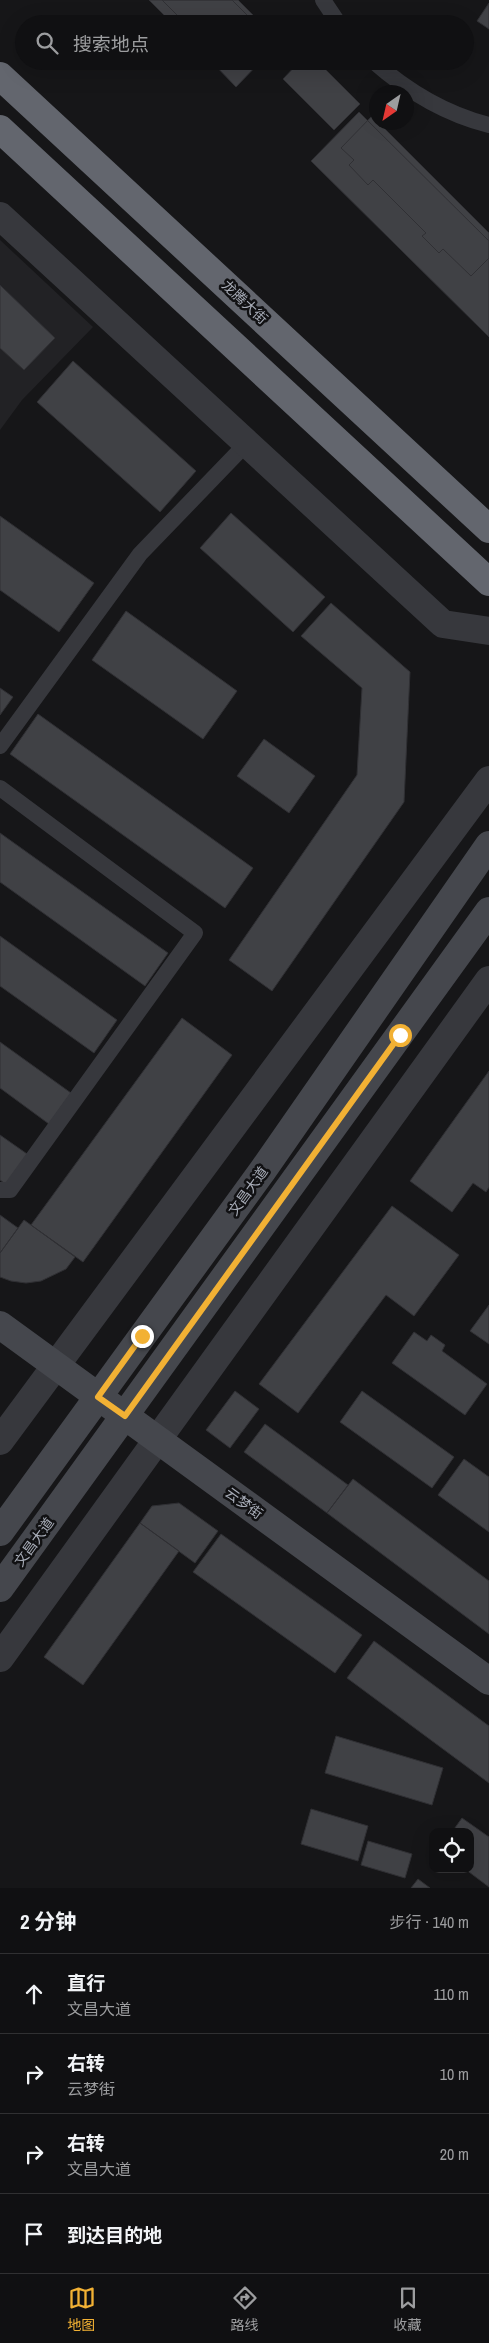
<!DOCTYPE html>
<html lang="zh">
<meta charset="utf-8">
<style>
body{margin:0;font-family:"Archivo Narrow","Noto Sans SC",sans-serif;background:#1e1e20;color:#f1f3f6}
.controls{position:absolute;right:15px;bottom:15px;display:grid;overflow:hidden;border-radius:10px;box-shadow:0 5px 20px #0002}
.controls button{width:45px;height:45px;display:grid;place-items:center;padding:0;border:0;border-bottom:1px solid #303032;background:#101012;color:#f1f3f6;font:25px sans-serif}
.compass{position:absolute;left:369px;top:85px;width:45px;height:45px;border-radius:50%;background:#101012;box-shadow:0 5px 20px #0002;rotate:214deg}
.stop{position:absolute;width:15px;height:15px;margin:-11px;border:4px solid #f2b134;border-radius:50%;background:#fff}
.stop.end{background:#f2b134;border-color:#fff;box-shadow:0 1px 5px #0008}
.list{margin:0;padding:0;list-style:none}
h2{display:flex;justify-content:space-between;align-items:center;height:65px;margin:0;padding:0 20px;font-size:21px}
h2 small{font-size:16px;font-weight:400;color:#9c9d9f}
.list li{display:grid;grid-template-columns:32px 1fr auto;gap:15px;align-items:center;box-sizing:border-box;height:80px;padding:0 20px;border-top:1px solid #303032}
.list b{display:block;font-size:19px;white-space:nowrap}
.list p{margin:0;font-size:16px;white-space:nowrap;color:#9c9d9f}
.list em{font-size:16px;font-style:normal;color:#9c9d9f}
.icon{flex:none;width:28px;height:28px;fill:none;stroke:currentColor;stroke-width:2;stroke-linecap:round;stroke-linejoin:round}
.map{position:relative;flex:none;width:489px;height:1888px;overflow:hidden}
.search{position:absolute;background:#101012;box-shadow:0 5px 20px #0002;left:15px;right:15px;top:15px;height:55px;display:flex;align-items:center;gap:12px;box-sizing:border-box;padding:0 18px;border-radius:28px;color:#9c9d9f;font-size:19px}
.sheet{height:385px;background:#101012}
nav{display:flex;justify-content:space-around;align-items:center;box-sizing:border-box;height:70px;border-top:1px solid #303032;background:#101012;font-size:14px;color:#9c9d9f}
nav a{display:grid;justify-items:center;gap:2px}
nav .on{color:#f2b134}
.map>svg:first-child{display:block}
</style>
<div class="map">
<svg width="489" height="1888" viewBox="0 0 489 1888">
<rect width="100%" height="100%" fill="#161618"/>
<path fill="#222225" d="M 0,240 L 93,327 L 22,400 L 0,430 Z"/>
<path fill="#404145" stroke="#303034" d="M 149,0 L 238,0 L 262,24 L 173,24 Z
M 162,0 L 232,0 L 256,24 L 186,24 Z
M 489,3 L 489,29 L 477,21 Z
M 211,61 L 261,61 L 236,87 Z
M 224,61 L 240,61 L 232,69 Z
M 300,61 L 317,61 L 360,104 L 334,130 L 283,79 Z
M 359,112 L 489,241 L 489,337 L 311,161 Z
M 372,116 L 489,233 L 489,258 L 471,276 L 443,249 L 439,253 L 422,236 L 426,233 L 373,180 L 368,185 L 349,165 L 354,160 L 341,148 Z
M 0,285 L 55,338 L 24,370 L 0,348 Z
M 73,361 L 196,471 L 160,512 L 37,402 Z
M 231,513 L 325,597 L 293,632 L 200,548 Z
M 0,516 L 94,583 L 59,632 L 0,590 Z
M 331,603 L 410,672 L 404,802 L 272,991 L 229,960 L 357,775 L 362,688 L 301,636 Z
M 126,611 L 237,691 L 203,739 L 92,660 Z
M 0,688 L 13,697 L 0,715 Z
M 38,714 L 253,868 L 225,908 L 10,754 Z
M 264,739 L 315,776 L 289,813 L 237,776 Z
M 0,833 L 168,953 L 145,986 L 0,882 Z
M 0,936 L 117,1020 L 94,1053 L 0,986 Z
M 182,1018 L 232,1055 L 83,1262 L 31,1225 Z
M 0,1042 L 71,1093 L 49,1124 L 0,1088 Z
M 489,1071 L 489,1187 L 486,1192 L 473,1183 L 452,1212 L 410,1181 Z
M 0,1135 L 30,1156 L 8,1186 L 0,1180 Z
M 392,1206 L 459,1255 L 414,1316 L 386,1295 L 298,1413 L 259,1384 Z
M 0,1215 L 18,1228 L 0,1253 Z
M 24,1220 L 75,1257 L 66,1269 L 41,1281 L 26,1283 L 11,1281 L 0,1277 L 0,1253 Z
M 489,1305 L 489,1344 L 470,1331 Z
M 414,1332 L 427,1341 L 431,1335 L 445,1345 L 442,1351 L 487,1384 L 465,1415 L 392,1363 Z
M 235,1391 L 259,1409 L 230,1448 L 206,1430 Z
M 362,1391 L 454,1457 L 432,1488 L 340,1422 Z
M 265,1424 L 348,1485 L 327,1513 L 244,1452 Z
M 464,1459 L 489,1477 L 489,1532 L 438,1495 Z
M 353,1479 L 489,1581 L 489,1634 L 327,1513 Z
M 179,1503 L 218,1531 L 195,1563 L 140,1523 L 152,1506 Z
M 140,1523 L 179,1551 L 83,1685 L 44,1657 Z
M 221,1534 L 362,1635 L 335,1673 L 193,1572 Z
M 374,1641 L 489,1726 L 489,1783 L 347,1678 Z
M 336,1736 L 443,1768 L 432,1805 L 325,1773 Z
M 311,1809 L 368,1826 L 358,1861 L 301,1844 Z
M 462,1818 L 489,1837 L 489,1887 L 465,1869 L 470,1869 L 470,1832 L 452,1832 Z
M 368,1841 L 412,1854 L 405,1878 L 361,1865 Z
M 418,1879 L 430,1888 L 411,1888 Z"/>
<g fill="none" stroke-linecap="round" stroke-linejoin="round">
<path stroke="#37383d" stroke-width="16" d="M 323,0 L 339,24
M 373,61 C 407,91 445,114 489,125
M 0,746 L 140,554 L 247,443
M 0,788 L 195,933 L 10,1190 L 0,1190"/>
<path stroke="#37383d" stroke-width="28" d="M 0,216 L 443,624 L 489,631
M 0,1441 L 489,780
M 0,1658 L 489,980"/>
<path stroke="#45474d" stroke-width="28" d="M 0,1325 L 489,1681
M 0,1532 L 263,1170 L 489,845
M 0,1588 L 489,911"/>
<path stroke="#63666e" stroke-width="28" d="M 0,76 L 489,529
M 0,129 L 489,582"/>
</g>
<g fill="none" stroke-linecap="round" stroke-linejoin="round">
<path stroke="#f2b134" stroke-width="6" d="M 142,1336 L 98,1397 L 125,1416 L 400,1035"/>
</g>
<g text-anchor="middle" stroke-width="5" stroke-linejoin="round" paint-order="stroke">
<g font-size="14" fill="#a8adb8" stroke="#111113">
<text transform="translate(245 302) rotate(43)" y="5">龙腾大街</text>
<text transform="translate(248 1191) rotate(-54)" y="5">文昌大道</text>
<text transform="translate(244 1503) rotate(36)" y="5">云梦街</text>
<text transform="translate(34 1542) rotate(-54)" y="5">文昌大道</text>
</g>
</g>
</svg>
<div class="controls">
<button><svg class="icon" aria-label="locate" viewBox="0 0 24 24"><circle cx="12" cy="12" r="6"/><path d="M12 2v4M12 18v4M2 12h4M18 12h4"/></svg></button>
</div>
<svg class="compass" viewBox="-18 -18 36 36"><path d="M0-13l5 13h-10z" fill="#e53935"/><path d="M0 13l5-13h-10z" fill="#9c9d9f"/></svg>
<div class="stop" style="left:400px;top:1035px"></div>
<div class="stop end" style="left:142px;top:1336px"></div>
<div class="search"><svg class="icon" aria-label="search" viewBox="0 0 24 24"><circle cx="10" cy="10" r="6"/><path d="M15 15l6 6"/></svg>搜索地点</div>
</div>
<section class="sheet">
<h2>2 分钟<small>步行 · 140 m</small></h2>
<ul class="list">
<li><svg class="icon" aria-label="ahead" viewBox="0 0 24 24"><path d="M12 20V5M6 11l6-6 6 6"/></svg><div><b>直行</b><p>文昌大道</p></div><em>110 m</em></li>
<li><svg class="icon" aria-label="right" viewBox="0 0 24 24"><path d="M7 20v-9h11M14 6l5 5-5 5"/></svg><div><b>右转</b><p>云梦街</p></div><em>10 m</em></li>
<li><svg class="icon" aria-label="right" viewBox="0 0 24 24"><path d="M7 20v-9h11M14 6l5 5-5 5"/></svg><div><b>右转</b><p>文昌大道</p></div><em>20 m</em></li>
<li><svg class="icon" aria-label="arrive" viewBox="0 0 24 24"><path d="M6 21V4h12l-3 4 3 4H6"/></svg><div><b>到达目的地</b></div></li>
</ul>
</section>
<nav>
<a class="on"><svg class="icon" aria-label="map" viewBox="0 0 24 24"><path d="M3 6l6-2 6 2 6-2v14l-6 2-6-2-6 2zM9 4v14M15 6v14"/></svg>地图</a>
<a><svg class="icon" aria-label="directions" viewBox="0 0 24 24"><path d="M12 3l9 9-9 9-9-9zM9 14v-3h6M13 9l2 2-2 2"/></svg>路线</a>
<a><svg class="icon" aria-label="saved" viewBox="0 0 24 24"><path d="M7 4h10v16l-5-4-5 4z"/></svg>收藏</a>
</nav>
